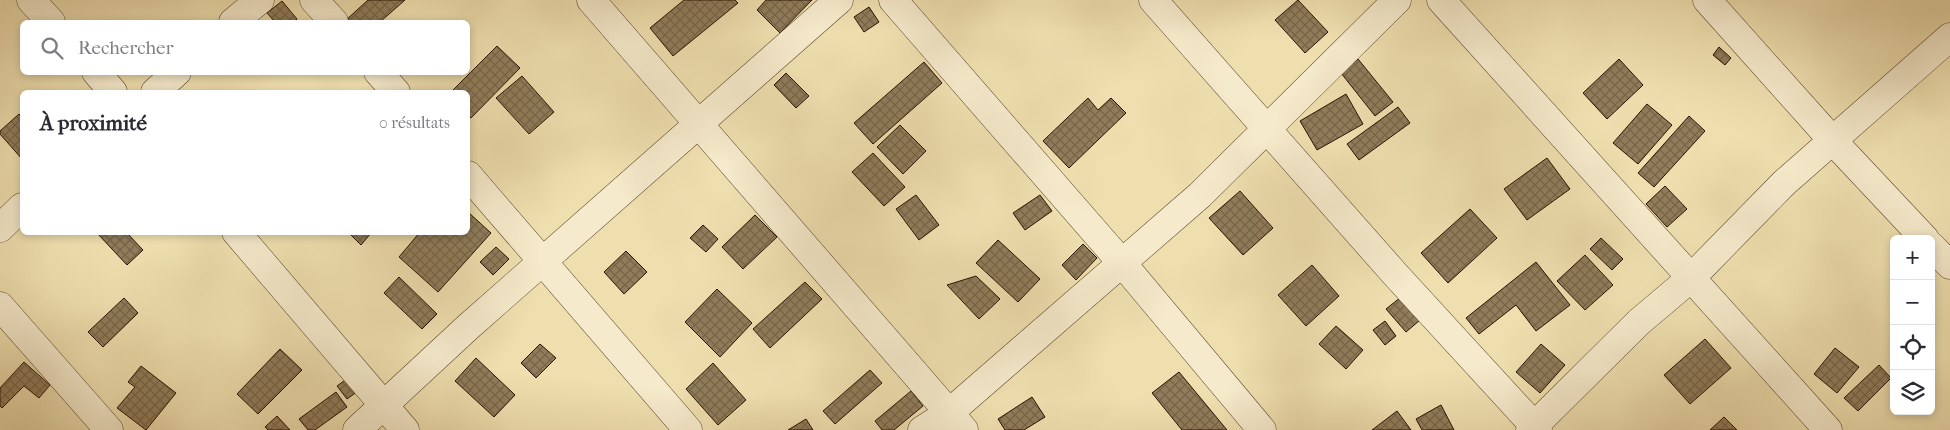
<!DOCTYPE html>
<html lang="fr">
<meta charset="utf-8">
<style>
body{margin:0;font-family:"IM FELL French Canon",serif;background:#f2f2f3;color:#2b2b33}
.controls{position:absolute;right:15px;bottom:15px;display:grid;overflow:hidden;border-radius:8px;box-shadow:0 2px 8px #0003}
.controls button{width:45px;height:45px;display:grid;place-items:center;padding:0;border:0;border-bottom:1px solid #e1e1e2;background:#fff;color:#2b2b33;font:25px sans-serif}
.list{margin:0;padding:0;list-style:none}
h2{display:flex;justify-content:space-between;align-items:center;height:65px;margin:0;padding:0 20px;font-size:21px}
h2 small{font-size:16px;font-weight:400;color:#7c7c81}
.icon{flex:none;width:28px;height:28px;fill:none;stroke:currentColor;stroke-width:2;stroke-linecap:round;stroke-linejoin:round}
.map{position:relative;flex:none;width:1950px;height:430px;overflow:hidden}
.search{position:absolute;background:#fff;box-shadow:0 2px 8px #0003;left:20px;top:20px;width:450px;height:55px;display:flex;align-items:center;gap:12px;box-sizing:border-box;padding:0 18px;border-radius:8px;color:#7c7c81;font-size:19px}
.panel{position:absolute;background:#fff;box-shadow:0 2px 8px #0003;left:20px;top:90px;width:450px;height:145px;border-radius:8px}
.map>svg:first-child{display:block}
</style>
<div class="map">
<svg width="1950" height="430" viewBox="0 0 1950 430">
<defs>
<pattern id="building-cross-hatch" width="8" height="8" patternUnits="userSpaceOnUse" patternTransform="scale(1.25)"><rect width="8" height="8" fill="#907d5b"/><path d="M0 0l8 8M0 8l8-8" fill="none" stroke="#766549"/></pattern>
</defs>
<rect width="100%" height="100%" fill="#efdfaf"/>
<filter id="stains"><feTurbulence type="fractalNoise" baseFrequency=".004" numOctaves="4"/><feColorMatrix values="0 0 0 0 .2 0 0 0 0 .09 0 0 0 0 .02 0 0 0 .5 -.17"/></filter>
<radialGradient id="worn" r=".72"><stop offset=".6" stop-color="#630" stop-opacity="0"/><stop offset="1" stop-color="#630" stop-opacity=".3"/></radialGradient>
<path fill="url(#building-cross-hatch)" stroke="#291200" d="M 368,0 L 405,0 L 380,22 L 347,22 L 346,20 Z
M 684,0 L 735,0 L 738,3 L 673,56 L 650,28 Z
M 766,0 L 812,0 L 780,33 L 757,10 Z
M 1298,0 L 1328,32 L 1305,53 L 1275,20 Z
M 282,1 L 297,19 L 293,22 L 275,22 L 267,13 Z
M 869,7 L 879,22 L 864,32 L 854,17 Z
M 497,46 L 520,68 L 471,118 L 468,114 L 468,92 L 451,92 Z
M 1719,47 L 1731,58 L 1725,65 L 1713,55 Z
M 1358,59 L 1393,102 L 1375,116 L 1341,73 Z
M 1619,59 L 1643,85 L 1607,119 L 1583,93 Z
M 924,62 L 942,83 L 873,144 L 854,123 Z
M 786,73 L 809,96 L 796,108 L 774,85 Z
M 522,76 L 554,112 L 529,134 L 496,98 Z
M 1346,94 L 1363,124 L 1317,150 L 1300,121 Z
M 1088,98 L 1098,110 L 1111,98 L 1126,113 L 1069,168 L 1043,141 Z
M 1647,104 L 1672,125 L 1638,164 L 1613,143 Z
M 1398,107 L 1410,123 L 1359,160 L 1347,144 Z
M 19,114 L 22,118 L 22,159 L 0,134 L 0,131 Z
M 1689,116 L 1705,131 L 1654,187 L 1638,173 Z
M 900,125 L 926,151 L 903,174 L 877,147 Z
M 873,153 L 905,187 L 884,206 L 852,172 Z
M 1547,158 L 1570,189 L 1527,220 L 1504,189 Z
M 1665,186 L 1687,209 L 1667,227 L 1646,204 Z
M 1240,191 L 1273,228 L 1243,255 L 1209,218 Z
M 916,195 L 939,225 L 919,240 L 896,209 Z
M 1040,195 L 1052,211 L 1025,230 L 1013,213 Z
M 1470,209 L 1497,238 L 1448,283 L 1421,253 Z
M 468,212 L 491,233 L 438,292 L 399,257 L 420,232 L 468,232 Z
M 755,215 L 777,237 L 743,269 L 722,247 Z
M 703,225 L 718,239 L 706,252 L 690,238 Z
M 96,232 L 126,232 L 143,250 L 127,265 Z
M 348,232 L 370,232 L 371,233 L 361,245 Z
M 1601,238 L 1623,259 L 1612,270 L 1590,249 Z
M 998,240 L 1040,279 L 1018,302 L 976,263 Z
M 1083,244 L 1097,258 L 1076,280 L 1062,265 Z
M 496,247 L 509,259 L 493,275 L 480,262 Z
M 626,251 L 647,272 L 624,294 L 604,272 Z
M 1585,255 L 1613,285 L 1585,310 L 1557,281 Z
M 1536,262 L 1570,305 L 1536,331 L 1516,305 L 1479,334 L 1466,318 Z
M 1312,265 L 1339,296 L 1306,326 L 1278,295 Z
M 976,276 L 1000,299 L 979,319 L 947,285 Z
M 399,277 L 437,314 L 422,329 L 384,293 Z
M 805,282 L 822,299 L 770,348 L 753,329 Z
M 717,289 L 752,323 L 720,357 L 685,322 Z
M 1401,297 L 1420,320 L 1406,332 L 1386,309 Z
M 124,298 L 138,313 L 103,347 L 88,332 Z
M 1385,321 L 1396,336 L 1385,345 L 1373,330 Z
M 1336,326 L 1363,350 L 1346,369 L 1319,344 Z
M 1705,339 L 1731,368 L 1690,404 L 1664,375 Z
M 540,344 L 556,358 L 536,378 L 521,363 Z
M 1541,344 L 1565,365 L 1540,393 L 1516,372 Z
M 1835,348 L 1859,367 L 1837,393 L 1814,374 Z
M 280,349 L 302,370 L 258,414 L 237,394 Z
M 476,358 L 515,395 L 494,417 L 455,381 Z
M 24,362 L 50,385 L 39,398 L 24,386 L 2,408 L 0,406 L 0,388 Z
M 713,363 L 746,400 L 718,425 L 686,389 Z
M 1879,365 L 1891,378 L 1858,411 L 1844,398 Z
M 141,366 L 176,393 L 146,430 L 117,408 L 135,387 L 128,382 Z
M 870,370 L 882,383 L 835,424 L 823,411 Z
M 1179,372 L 1227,430 L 1182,430 L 1152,393 Z
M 352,375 L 361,389 L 347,399 L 337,386 Z
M 911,391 L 923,406 L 894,430 L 882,430 L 875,421 Z
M 336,392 L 347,407 L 315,430 L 308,430 L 299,419 Z
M 1032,397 L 1045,417 L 1024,430 L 1005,430 L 998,419 Z
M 1441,405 L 1454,430 L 1422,430 L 1416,419 Z
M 1397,411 L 1411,430 L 1372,430 Z
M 277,416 L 290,430 L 268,430 L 265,427 Z
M 1724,417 L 1737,430 L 1710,430 Z
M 806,419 L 813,430 L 788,430 Z"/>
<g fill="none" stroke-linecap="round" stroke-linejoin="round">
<g stroke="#5a452c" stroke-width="29">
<path id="minor" d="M 31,0 L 51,22
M 314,0 L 334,22
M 591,0 L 964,430
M 893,0 L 1122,263 L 1262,430
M 1153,0 L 1394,273 L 1538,430
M 1441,0 L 1828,430
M 1707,0 L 1833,141 L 1925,239
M 233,22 L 260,0
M 96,72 L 113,92
M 378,72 L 396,92
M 155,92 L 177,72
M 468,175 L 688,430
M 0,228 L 22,207
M 236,232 L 405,430
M 1931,246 L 1950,265
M 0,306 L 109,430
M 357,430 L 468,327 L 839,0
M 922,430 L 949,413 L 1200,195 L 1397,0
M 1530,430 L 1639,322 L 1691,278 L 1784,183 L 1950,37"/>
</g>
<use href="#minor" stroke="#f5eacb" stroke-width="28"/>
</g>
<rect width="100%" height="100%" filter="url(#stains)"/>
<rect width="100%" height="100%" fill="url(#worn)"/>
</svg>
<div class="controls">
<button>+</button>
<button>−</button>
<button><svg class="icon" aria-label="locate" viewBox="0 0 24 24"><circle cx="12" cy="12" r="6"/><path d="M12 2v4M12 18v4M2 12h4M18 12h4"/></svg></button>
<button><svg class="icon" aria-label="layers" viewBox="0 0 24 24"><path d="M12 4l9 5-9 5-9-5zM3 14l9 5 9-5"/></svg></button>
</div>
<div class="search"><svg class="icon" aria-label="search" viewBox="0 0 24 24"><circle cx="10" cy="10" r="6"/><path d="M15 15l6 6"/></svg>Rechercher</div>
<section class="panel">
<h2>À proximité<small>0 résultats</small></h2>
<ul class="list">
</ul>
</section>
</div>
